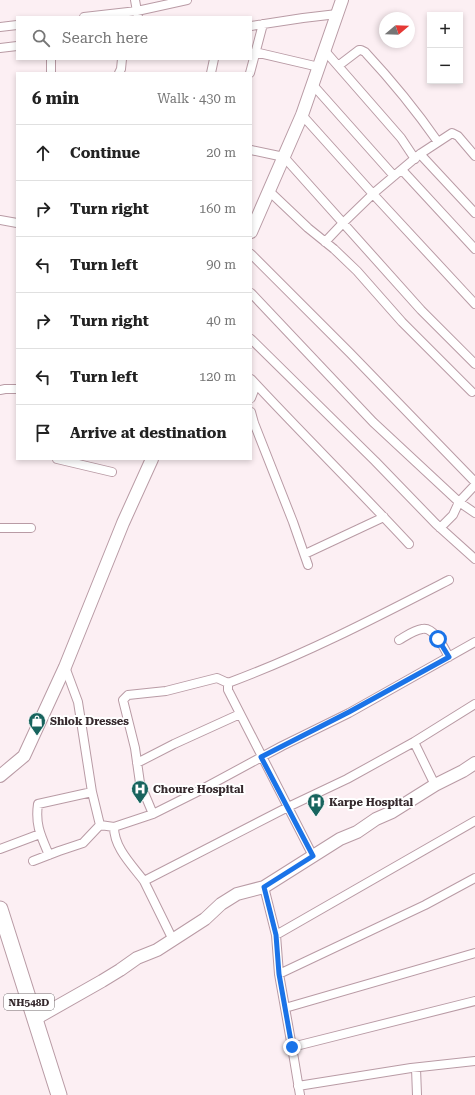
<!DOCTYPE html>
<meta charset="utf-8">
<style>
body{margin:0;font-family:"Roboto Serif",serif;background:#f6f6f6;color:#222}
.controls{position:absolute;right:12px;top:12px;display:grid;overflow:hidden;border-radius:0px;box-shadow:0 2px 6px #0003}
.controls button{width:36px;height:36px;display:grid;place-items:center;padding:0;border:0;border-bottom:1px solid #e0e0e0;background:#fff;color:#222;font:20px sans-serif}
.compass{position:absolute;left:379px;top:12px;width:36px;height:36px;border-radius:50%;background:#fff;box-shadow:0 2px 6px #0003;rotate:71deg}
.stop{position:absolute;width:12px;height:12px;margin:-9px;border:3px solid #1a73e8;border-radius:50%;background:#fff}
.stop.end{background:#1a73e8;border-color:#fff;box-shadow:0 1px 4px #0008}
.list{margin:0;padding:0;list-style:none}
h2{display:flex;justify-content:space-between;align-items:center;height:52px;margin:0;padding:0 16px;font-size:17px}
h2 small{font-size:13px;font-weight:400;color:#767676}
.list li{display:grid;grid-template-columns:26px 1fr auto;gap:12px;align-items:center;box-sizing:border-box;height:56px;padding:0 16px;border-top:1px solid #e0e0e0}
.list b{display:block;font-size:15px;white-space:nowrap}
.list em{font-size:13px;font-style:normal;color:#767676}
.icon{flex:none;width:22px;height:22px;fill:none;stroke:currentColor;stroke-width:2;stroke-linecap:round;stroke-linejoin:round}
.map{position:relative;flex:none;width:475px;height:1095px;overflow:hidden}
.search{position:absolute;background:#fff;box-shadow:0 2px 6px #0003;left:16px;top:16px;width:236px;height:44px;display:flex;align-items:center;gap:10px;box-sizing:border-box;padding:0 14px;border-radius:0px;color:#767676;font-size:15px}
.panel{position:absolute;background:#fff;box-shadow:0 2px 6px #0003;left:16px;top:72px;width:236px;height:388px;border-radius:0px}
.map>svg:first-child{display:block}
</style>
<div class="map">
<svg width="475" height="1095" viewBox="0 0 475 1095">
<rect width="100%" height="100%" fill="#fceff3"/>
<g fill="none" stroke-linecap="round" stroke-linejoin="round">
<g stroke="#b99ba5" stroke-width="10">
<path id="street" d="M 135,0 L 138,17
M 84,17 L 137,11 L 187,0
M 251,26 L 303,18 L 337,14
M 0,27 L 17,25
M 0,48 L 17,46
M 325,51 L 401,138 L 415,159
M 255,52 L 319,67
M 338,66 L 359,50 L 361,50 L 365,52 C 392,81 415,109 438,142
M 51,73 L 51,59
M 119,73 L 121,69 L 122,59
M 211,73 L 214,59
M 250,73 L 263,24
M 313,85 L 394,176
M 302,115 L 373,194 L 475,304
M 251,150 L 284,157 L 421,310 L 475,364
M 420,154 L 475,213
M 402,170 L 475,249
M 269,191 L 308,228 L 334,249 L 357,271 L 402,322 L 472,392
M 0,220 L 17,223
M 325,242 L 343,223 L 375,192 L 420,154 L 452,133 L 458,136 L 475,156
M 251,254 L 350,353 L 475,482
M 251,293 L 373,422 L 459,502 L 475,513
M 251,339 L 375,461 L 436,524 L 475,559
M 251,379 C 303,435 357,488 409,544
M 0,390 L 5,389 L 17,389
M 251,398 L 256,385
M 251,412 L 254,423 L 293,522 L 308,565
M 57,459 L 112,472
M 0,528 L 31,528
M 440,528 L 453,515 L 459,502 L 475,485
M 305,554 L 384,517
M 399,640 C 406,636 414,630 422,629 C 434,626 444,648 449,657
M 65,667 L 78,702 L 92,792 L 100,825 L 114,827 L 153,814 L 195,793 L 282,746 L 349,713 L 475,642
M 414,742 L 435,785
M 137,763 L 174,744 L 240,714
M 153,814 L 140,783 L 135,748 L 123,700 L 128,695 L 166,691 L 217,678 L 228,683
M 114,827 C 114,848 132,865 144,881
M 0,849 L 40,834
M 49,855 C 41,836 35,825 38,804 L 92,792
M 313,856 L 228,690 L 228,683 C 304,655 377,617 449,580
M 33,861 L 59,851 L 83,843 L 100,825
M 264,887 L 276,935 L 279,974 L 292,1047 L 475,1001
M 276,935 L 475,821
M 173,940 L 144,881 L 288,807 L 347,779 L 414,742 L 475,704
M 279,974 L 425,905 L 475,878
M 285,1008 L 475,953
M 292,1047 L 300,1095
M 416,1068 L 417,1095
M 298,1086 L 411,1068 L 475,1061"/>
</g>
<g stroke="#b99ba5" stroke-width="14">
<path id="secondary" d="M 251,232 L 302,115 L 342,0
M 0,776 L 24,756 L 65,667 L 123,523 L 152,459
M 35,1019 L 102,981 L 120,970 L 137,958 L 157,950 L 205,919 L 221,904 L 237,894 L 264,887 L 340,839 L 357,832 L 376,819 L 392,812 L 435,785 L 463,771 L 475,763"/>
</g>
<g stroke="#b99ba5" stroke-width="17">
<path id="highway" d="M 0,909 L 59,1095"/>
</g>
<use href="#street" stroke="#fff" stroke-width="8"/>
<use href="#secondary" stroke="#fff" stroke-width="12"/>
<use href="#highway" stroke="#fff" stroke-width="15"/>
</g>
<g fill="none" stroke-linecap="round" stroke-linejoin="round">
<path stroke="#1a73e8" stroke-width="5" d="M 292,1047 L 279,974 L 276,935 L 264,887 L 313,856 L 261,757 L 349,712 L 449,657 L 438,639"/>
</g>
<defs>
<g id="shop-pin" transform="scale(0.9)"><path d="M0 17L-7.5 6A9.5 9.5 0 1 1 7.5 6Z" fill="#18645e" stroke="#fff"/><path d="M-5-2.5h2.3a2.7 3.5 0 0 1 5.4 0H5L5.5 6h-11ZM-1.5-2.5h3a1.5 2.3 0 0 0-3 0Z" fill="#fff"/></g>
<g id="hospital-pin" transform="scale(0.9)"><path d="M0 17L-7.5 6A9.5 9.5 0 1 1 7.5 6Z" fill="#18645e" stroke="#fff"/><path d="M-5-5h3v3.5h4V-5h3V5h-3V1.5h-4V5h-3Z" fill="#fff"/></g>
</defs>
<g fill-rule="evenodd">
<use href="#shop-pin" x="37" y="721"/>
<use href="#hospital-pin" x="140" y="789"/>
<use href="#hospital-pin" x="316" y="802"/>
</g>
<g text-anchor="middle" stroke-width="4" stroke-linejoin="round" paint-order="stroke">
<rect fill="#fff" stroke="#726a6d" stroke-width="1" x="4" y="994" width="50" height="16" rx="3"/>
<g font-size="10" font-weight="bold" fill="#362a2e">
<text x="29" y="1006">NH548D</text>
</g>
<g font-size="11" font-weight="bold" fill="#362a2e" stroke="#fff" text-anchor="start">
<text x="50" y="725">Shlok Dresses</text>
<text x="153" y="793">Choure Hospital</text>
<text x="329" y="806">Karpe Hospital</text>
</g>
</g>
</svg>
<div class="controls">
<button>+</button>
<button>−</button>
</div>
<svg class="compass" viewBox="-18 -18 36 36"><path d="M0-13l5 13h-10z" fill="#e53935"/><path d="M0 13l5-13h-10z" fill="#767676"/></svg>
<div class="stop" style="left:438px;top:639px"></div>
<div class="stop end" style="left:292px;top:1047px"></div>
<div class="search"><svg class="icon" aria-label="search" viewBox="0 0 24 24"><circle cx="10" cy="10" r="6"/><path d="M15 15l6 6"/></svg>Search here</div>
<section class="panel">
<h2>6 min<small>Walk · 430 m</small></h2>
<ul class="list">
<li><svg class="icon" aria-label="ahead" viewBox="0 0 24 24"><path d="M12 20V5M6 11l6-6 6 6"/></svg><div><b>Continue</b></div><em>20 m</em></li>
<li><svg class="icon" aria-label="right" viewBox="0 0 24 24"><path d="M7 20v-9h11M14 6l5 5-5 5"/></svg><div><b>Turn right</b></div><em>160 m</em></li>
<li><svg class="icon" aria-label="left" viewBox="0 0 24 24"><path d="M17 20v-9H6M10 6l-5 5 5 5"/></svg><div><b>Turn left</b></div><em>90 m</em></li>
<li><svg class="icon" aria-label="right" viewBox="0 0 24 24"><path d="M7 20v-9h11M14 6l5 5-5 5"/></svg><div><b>Turn right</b></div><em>40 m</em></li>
<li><svg class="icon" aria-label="left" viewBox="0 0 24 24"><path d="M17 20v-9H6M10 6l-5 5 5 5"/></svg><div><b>Turn left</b></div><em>120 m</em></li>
<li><svg class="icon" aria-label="arrive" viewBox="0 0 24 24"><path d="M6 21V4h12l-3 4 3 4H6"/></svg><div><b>Arrive at destination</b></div></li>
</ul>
</section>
</div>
